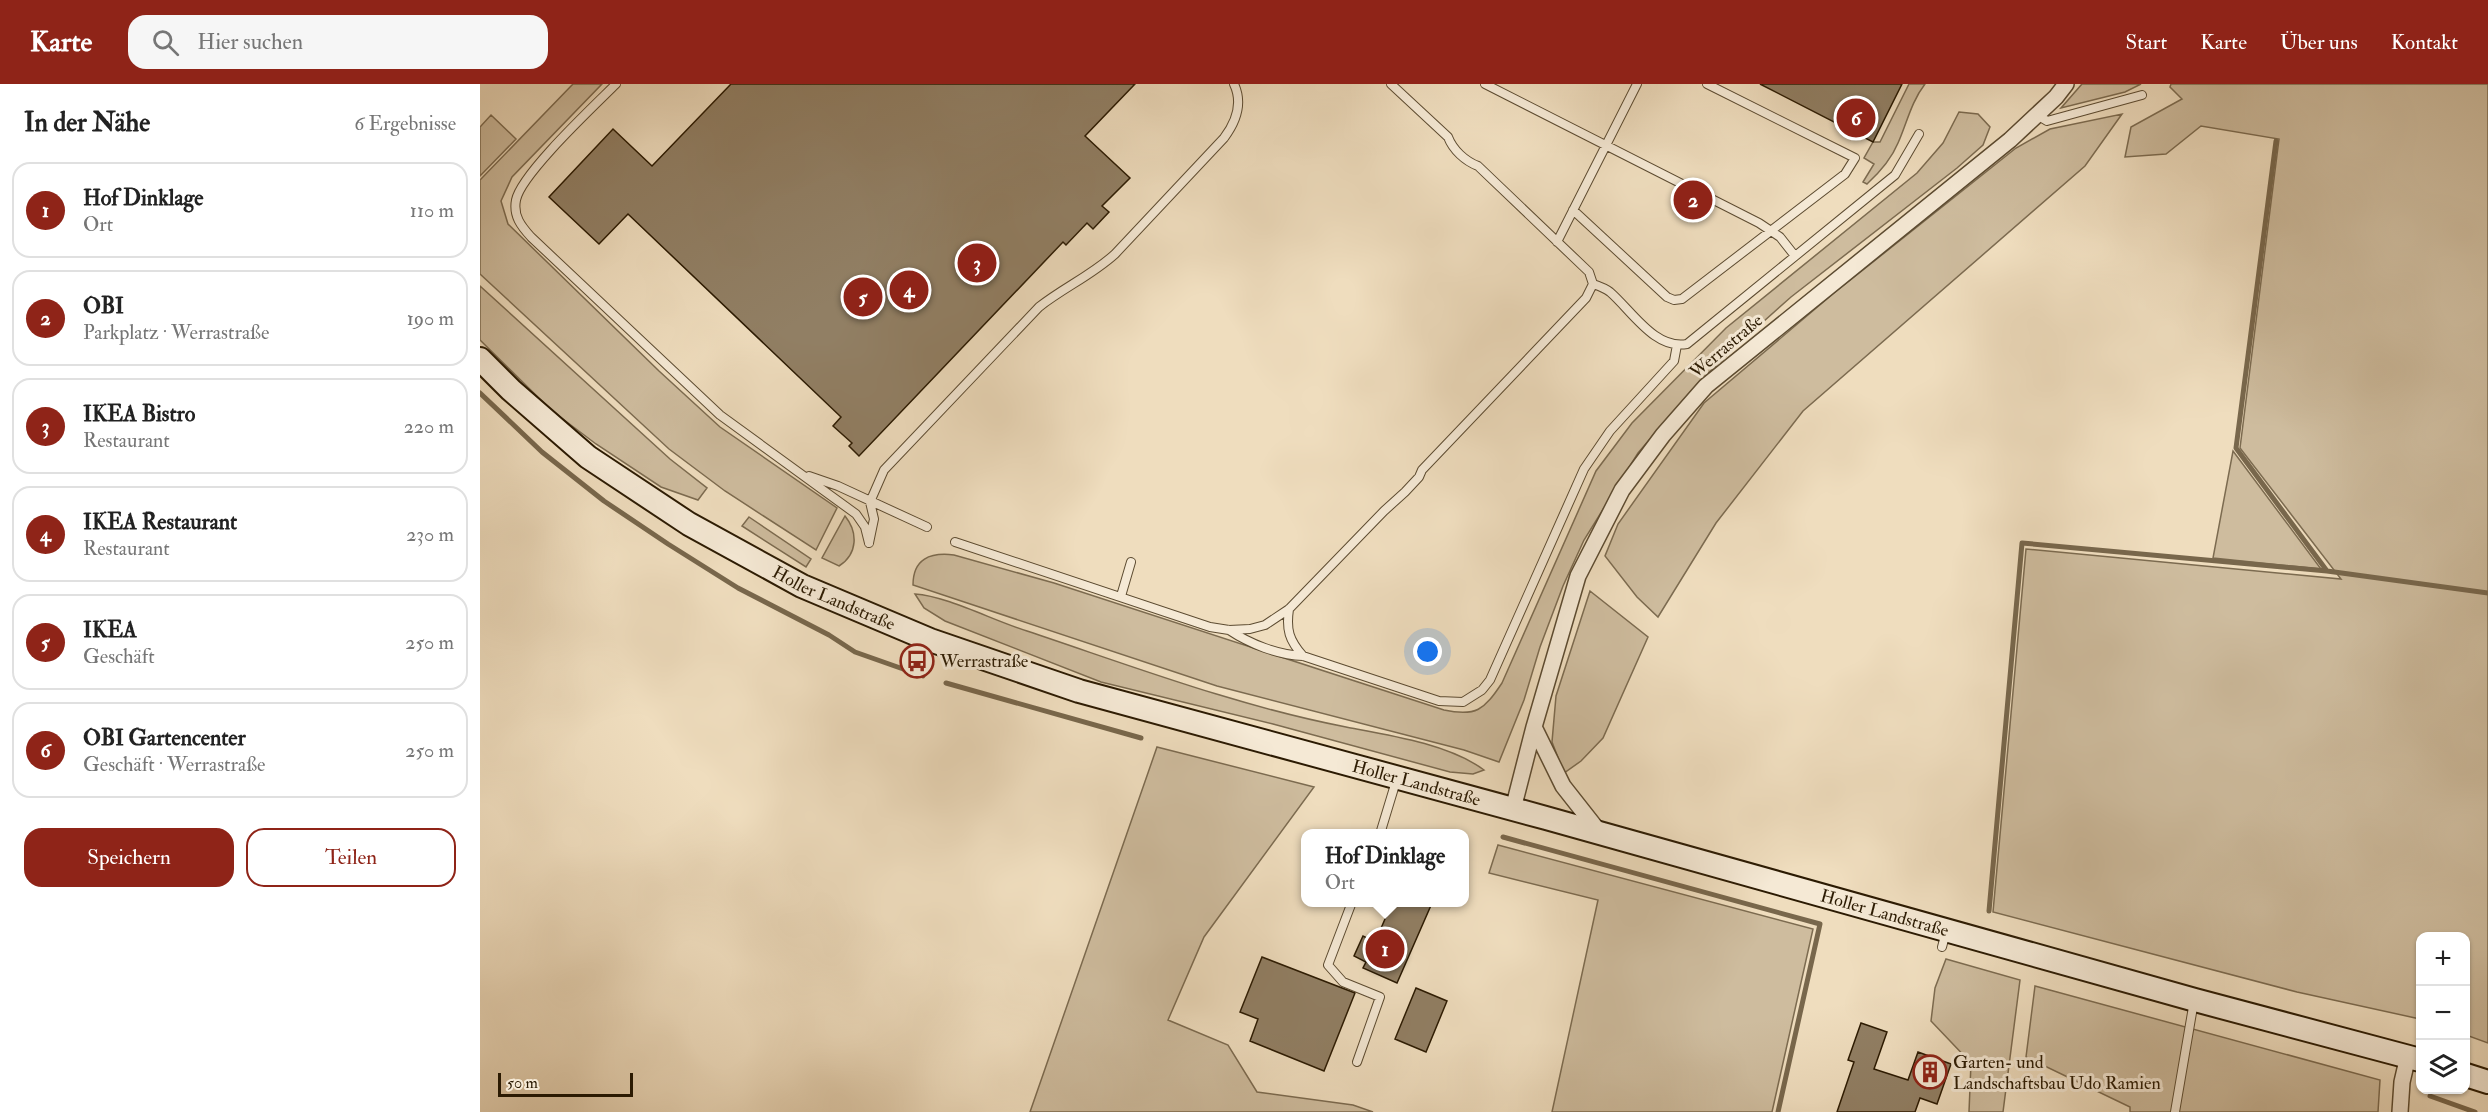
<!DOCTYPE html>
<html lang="de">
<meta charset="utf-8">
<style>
body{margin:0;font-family:"IM FELL Double Pica",serif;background:#f6f6f6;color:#222}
.controls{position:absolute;right:18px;bottom:18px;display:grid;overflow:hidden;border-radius:12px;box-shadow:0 2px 4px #0004}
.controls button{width:54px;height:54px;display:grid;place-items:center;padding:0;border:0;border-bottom:2px solid #e0e0e0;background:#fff;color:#222;font:30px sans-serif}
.scale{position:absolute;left:18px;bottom:15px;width:135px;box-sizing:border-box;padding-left:6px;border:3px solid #2b1a02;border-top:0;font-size:16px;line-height:21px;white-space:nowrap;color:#2b1a02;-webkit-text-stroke:4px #f5e9d5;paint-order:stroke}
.you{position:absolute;left:948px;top:568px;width:21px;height:21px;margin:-15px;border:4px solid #fff;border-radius:50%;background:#1a73e8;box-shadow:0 0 0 9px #1a73e833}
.badge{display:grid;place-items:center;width:39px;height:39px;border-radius:50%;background:#8f2418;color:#fff;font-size:20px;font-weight:700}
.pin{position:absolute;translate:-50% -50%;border:3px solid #fff;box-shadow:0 2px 6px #0006}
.popup{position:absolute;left:821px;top:745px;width:168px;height:78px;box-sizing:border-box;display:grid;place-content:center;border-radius:12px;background:#fff;filter:drop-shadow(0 2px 4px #0005);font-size:20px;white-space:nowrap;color:#767676}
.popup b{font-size:22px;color:#222}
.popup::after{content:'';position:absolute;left:50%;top:100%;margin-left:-12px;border:12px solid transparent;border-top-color:#fff}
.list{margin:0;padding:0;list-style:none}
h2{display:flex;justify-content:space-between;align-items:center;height:78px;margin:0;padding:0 24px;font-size:26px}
h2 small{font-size:20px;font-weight:400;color:#767676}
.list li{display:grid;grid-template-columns:39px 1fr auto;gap:18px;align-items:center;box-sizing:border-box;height:96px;margin:0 12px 12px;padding:0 12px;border:2px solid #e0e0e0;border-radius:18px}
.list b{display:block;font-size:22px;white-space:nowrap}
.list p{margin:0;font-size:20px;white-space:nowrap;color:#767676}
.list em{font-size:20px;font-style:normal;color:#767676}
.actions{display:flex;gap:12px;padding:18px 24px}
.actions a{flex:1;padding:14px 0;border:2px solid #8f2418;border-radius:18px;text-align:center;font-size:21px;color:#8f2418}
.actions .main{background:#8f2418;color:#fff}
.icon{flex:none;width:33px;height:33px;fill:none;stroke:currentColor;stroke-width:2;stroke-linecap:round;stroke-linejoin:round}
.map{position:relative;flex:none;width:2008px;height:1028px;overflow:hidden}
header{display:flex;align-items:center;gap:36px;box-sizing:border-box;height:84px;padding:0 30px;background:#8f2418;color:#fff}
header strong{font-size:28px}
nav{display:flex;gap:33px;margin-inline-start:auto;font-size:21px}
.search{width:420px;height:54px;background:#f6f6f6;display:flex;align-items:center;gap:15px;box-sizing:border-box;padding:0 21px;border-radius:18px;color:#767676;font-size:22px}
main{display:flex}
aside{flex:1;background:#fff}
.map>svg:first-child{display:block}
</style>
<header>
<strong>Karte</strong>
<div class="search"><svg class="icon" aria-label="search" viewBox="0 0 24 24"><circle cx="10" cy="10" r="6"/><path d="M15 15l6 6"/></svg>Hier suchen</div>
<nav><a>Start</a><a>Karte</a><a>Über uns</a><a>Kontakt</a></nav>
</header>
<main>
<aside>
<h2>In der Nähe<small>6 Ergebnisse</small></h2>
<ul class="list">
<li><span class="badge">1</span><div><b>Hof Dinklage</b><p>Ort</p></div><em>110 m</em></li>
<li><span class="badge">2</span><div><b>OBI</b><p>Parkplatz · Werrastraße</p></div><em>190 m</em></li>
<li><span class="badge">3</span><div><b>IKEA Bistro</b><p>Restaurant</p></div><em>220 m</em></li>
<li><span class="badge">4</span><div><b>IKEA Restaurant</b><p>Restaurant</p></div><em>230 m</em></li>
<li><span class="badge">5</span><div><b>IKEA</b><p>Geschäft</p></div><em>250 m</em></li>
<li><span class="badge">6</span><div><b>OBI Gartencenter</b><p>Geschäft · Werrastraße</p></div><em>250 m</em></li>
</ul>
<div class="actions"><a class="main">Speichern</a><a>Teilen</a></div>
</aside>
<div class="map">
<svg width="2008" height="1028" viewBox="0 0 2008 1028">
<rect width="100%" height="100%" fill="#efddbe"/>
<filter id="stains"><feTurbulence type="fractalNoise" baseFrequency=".00333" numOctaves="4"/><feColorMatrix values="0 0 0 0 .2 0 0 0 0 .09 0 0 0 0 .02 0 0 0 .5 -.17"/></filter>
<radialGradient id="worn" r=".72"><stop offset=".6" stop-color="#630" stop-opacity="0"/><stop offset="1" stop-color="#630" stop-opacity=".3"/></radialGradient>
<path fill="#cebc9e" stroke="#7c6b50" stroke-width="1.5" d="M 93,0 L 122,0 L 32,93 L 21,117 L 28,140 L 179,287 L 240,343 L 357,424 L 336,466 L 245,407 L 189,365 L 0,190 L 0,96 Z
M 1429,0 L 1445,0 C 1431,18 1427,39 1418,59 C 1411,76 1400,88 1387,100 L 1383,98 L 1394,80 L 1384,74 L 1393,58 L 1400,58 Z
M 1602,0 L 1661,0 L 1645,8 L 1581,24 Z
M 1691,0 L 2008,0 L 2008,959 L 1986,951 L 1986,852 L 1940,852 L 1940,935 L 1817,908 L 1513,828 L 1546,465 L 1861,495 L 1760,364 L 1799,55 L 1721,42 L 1686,70 L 1645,73 L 1651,43 L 1702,15 L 1690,3 Z
M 1479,28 L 1498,30 L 1510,43 L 1503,61 L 1477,84 L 1311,213 L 1264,255 L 1220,297 L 1158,369 L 1104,456 L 1083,502 L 1060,563 L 1044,616 L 1019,678 L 984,666 L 737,602 L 433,501 C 433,475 450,468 474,471 L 574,499 L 964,626 C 996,633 1004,626 1022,599 L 1116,387 L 1152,339 L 1246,244 L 1437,89 L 1463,59 Z
M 1642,30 L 1605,82 L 1323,327 L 1236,439 L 1178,533 L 1157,513 L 1125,472 L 1138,440 L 1224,319 L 1354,209 L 1536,64 L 1570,45 Z
M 11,31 L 36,55 L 0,92 L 0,43 Z
M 0,202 L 190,375 L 227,404 L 218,416 L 181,403 L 116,360 L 71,326 L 0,256 Z
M 1753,367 L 1841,485 L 1733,474 Z
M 365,432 C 378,448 378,470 359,482 L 342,474 Z
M 269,433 L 331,475 L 326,483 L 262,442 Z
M 1110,507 L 1168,553 L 1123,654 L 1101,677 L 1084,689 L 1072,658 L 1076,612 Z
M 435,510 C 467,512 514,537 547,547 C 652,582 757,622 866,643 C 909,651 969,660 1004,686 L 993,690 L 970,688 L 793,640 L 621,598 L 465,537 L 444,524 Z
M 677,663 L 834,703 L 724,853 L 688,936 L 748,961 L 777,1008 L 873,1021 L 893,1028 L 550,1028 Z
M 1018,761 L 1333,845 L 1292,1028 L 1072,1028 L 1118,816 L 1009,789 Z
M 1466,875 L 1540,896 L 1523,1028 L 1489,1028 L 1491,979 L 1451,937 L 1455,904 Z
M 1555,902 L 1900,996 L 1898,1028 L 1650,1028 L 1650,1023 L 1546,973 Z"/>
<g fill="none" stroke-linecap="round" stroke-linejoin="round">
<path stroke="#78674c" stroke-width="5" d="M 1796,57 L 1756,364 L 1847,487 L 2008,509
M 0,309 L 62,368 L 124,417 L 188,460 L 258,504 L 349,551 L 375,568 L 443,592
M 466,599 L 661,654
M 1023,753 L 1340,840 L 1298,1028
M 1509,827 L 1542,459 L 1847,487
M 1950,1012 L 1995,1028"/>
</g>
<path fill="#917f64" stroke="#2b1a02" stroke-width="1.5" d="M 251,0 L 655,0 L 605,52 L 650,94 L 622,122 L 629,128 L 613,145 L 607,139 L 586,161 L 583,158 L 379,372 L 369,362 L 372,359 L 353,342 L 361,333 L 148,130 L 119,160 L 69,113 L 133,45 L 172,82 Z
M 1280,0 L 1422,0 L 1393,58 Z
M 912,819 L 952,819 L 917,899 L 883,884 L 886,878 L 874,872 L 883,852 L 895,858 Z
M 782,873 L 875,909 L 844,987 L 770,957 L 778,935 L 760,928 Z
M 936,904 L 967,917 L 946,968 L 915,955 Z
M 1381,939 L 1407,948 L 1394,985 L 1428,996 L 1438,968 L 1471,980 L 1457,1020 L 1440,1014 L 1435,1028 L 1357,1028 L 1374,978 L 1368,976 Z"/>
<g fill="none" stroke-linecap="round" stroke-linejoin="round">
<g stroke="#5c4b31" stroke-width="10">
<path id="lane" d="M 136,0 C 114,22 41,90 36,116 C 33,132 41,142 51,153 L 240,331 L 376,430 L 385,443 L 389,459
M 1005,0 L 1279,139 L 1300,153 L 1315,172
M 1557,31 L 1567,37 L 1662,11
M 1093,126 L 1187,213 L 1194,216 L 1202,215 L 1365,90 L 1375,74 L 1227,0
M 1077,158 L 1157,0
M 1113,200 C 1119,202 1125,204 1130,208 C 1152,227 1175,266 1207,260 L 1415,91 L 1439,50
M 329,392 L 358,402 L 447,443
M 475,458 L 730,543 L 749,546 L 770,545 L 785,541 L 809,525 L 904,427 L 925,408 L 939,393 L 942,386 L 1106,214 L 1113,200 L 1109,188 L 998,82 C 985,77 973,66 968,53 L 911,0
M 389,459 L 394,435 L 390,418 L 404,386 L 559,223 C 583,204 612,191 635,170 L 744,54 C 756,38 763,19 754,0
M 641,512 L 651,478
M 809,525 C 806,546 809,556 823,572
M 749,546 C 770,560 798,571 823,572 L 959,617 L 983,618 L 1002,606 L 1010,596 L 1104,385 L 1130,347 L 1194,277 L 1197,261
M 900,750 L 917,694
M 872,818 L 848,881 L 863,898 L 900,913 L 877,978
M 1462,863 L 1466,848
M 1695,1028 L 1714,917"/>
</g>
<g stroke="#5c4b31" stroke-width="18">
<path id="street" d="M 1054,643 L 1083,702 L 1120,749
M 1033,725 L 1054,643 L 1098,492 L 1142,406 L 1183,351 L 1226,302 L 1530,56 L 1576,13 L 1586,0
M 1920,1028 L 1922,998 L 1928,972"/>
</g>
<g stroke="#2b1a02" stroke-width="26">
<g id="secondary">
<path id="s1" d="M 0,275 L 31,306 L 108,373 L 209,440 L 322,502 L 450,556 L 599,607 L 1066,734 L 1715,916 L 1940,976"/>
<path d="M 1986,991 L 2008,998"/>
</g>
</g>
<use href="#lane" stroke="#f5e9d5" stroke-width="8"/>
<use href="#street" stroke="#f5e9d5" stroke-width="15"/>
<use href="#secondary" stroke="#f5e9d5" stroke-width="22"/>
</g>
<defs>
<g id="bus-ring" transform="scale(1.725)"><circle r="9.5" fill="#f5e9d5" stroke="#8f2418" stroke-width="1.5"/><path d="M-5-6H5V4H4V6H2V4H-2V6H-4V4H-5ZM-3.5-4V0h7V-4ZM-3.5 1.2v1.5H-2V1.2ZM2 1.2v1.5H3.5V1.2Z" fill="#8f2418"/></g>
<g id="building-ring" transform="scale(1.725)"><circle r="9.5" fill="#f5e9d5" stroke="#8f2418" stroke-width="1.5"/><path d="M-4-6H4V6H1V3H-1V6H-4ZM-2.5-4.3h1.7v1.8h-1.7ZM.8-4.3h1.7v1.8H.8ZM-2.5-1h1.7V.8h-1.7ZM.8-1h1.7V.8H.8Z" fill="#8f2418"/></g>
</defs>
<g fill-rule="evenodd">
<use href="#bus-ring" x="437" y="577"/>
<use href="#building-ring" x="1450" y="988"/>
</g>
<g text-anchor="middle" stroke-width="6" stroke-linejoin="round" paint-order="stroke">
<g font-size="18" fill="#2b1a02" stroke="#f5e9d5">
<text transform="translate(1246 262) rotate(-40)" y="6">Werrastraße</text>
<text dy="6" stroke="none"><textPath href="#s1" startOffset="430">Holler Landstraße</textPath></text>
<text dy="6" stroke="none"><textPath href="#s1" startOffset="1042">Holler Landstraße</textPath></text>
<text dy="6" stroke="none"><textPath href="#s1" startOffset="1528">Holler Landstraße</textPath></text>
</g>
<g font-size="18" fill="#2b1a02" stroke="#f5e9d5" text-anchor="start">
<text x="460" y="583">Werrastraße</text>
<text x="1473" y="984">Garten- und<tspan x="1473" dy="21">Landschaftsbau Udo Ramien</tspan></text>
</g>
</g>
<rect width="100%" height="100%" filter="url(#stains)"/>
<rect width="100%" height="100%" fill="url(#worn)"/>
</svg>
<div class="controls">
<button>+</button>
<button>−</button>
<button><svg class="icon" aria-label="layers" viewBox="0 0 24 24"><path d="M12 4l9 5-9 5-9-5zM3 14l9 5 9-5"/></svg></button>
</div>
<div class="scale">50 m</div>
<div class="you"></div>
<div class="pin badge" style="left:905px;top:865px">1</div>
<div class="popup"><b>Hof Dinklage</b>Ort</div>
<div class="pin badge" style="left:1213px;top:116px">2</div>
<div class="pin badge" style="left:497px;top:179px">3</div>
<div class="pin badge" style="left:429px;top:206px">4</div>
<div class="pin badge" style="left:383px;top:213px">5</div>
<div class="pin badge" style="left:1376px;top:34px">6</div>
</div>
</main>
